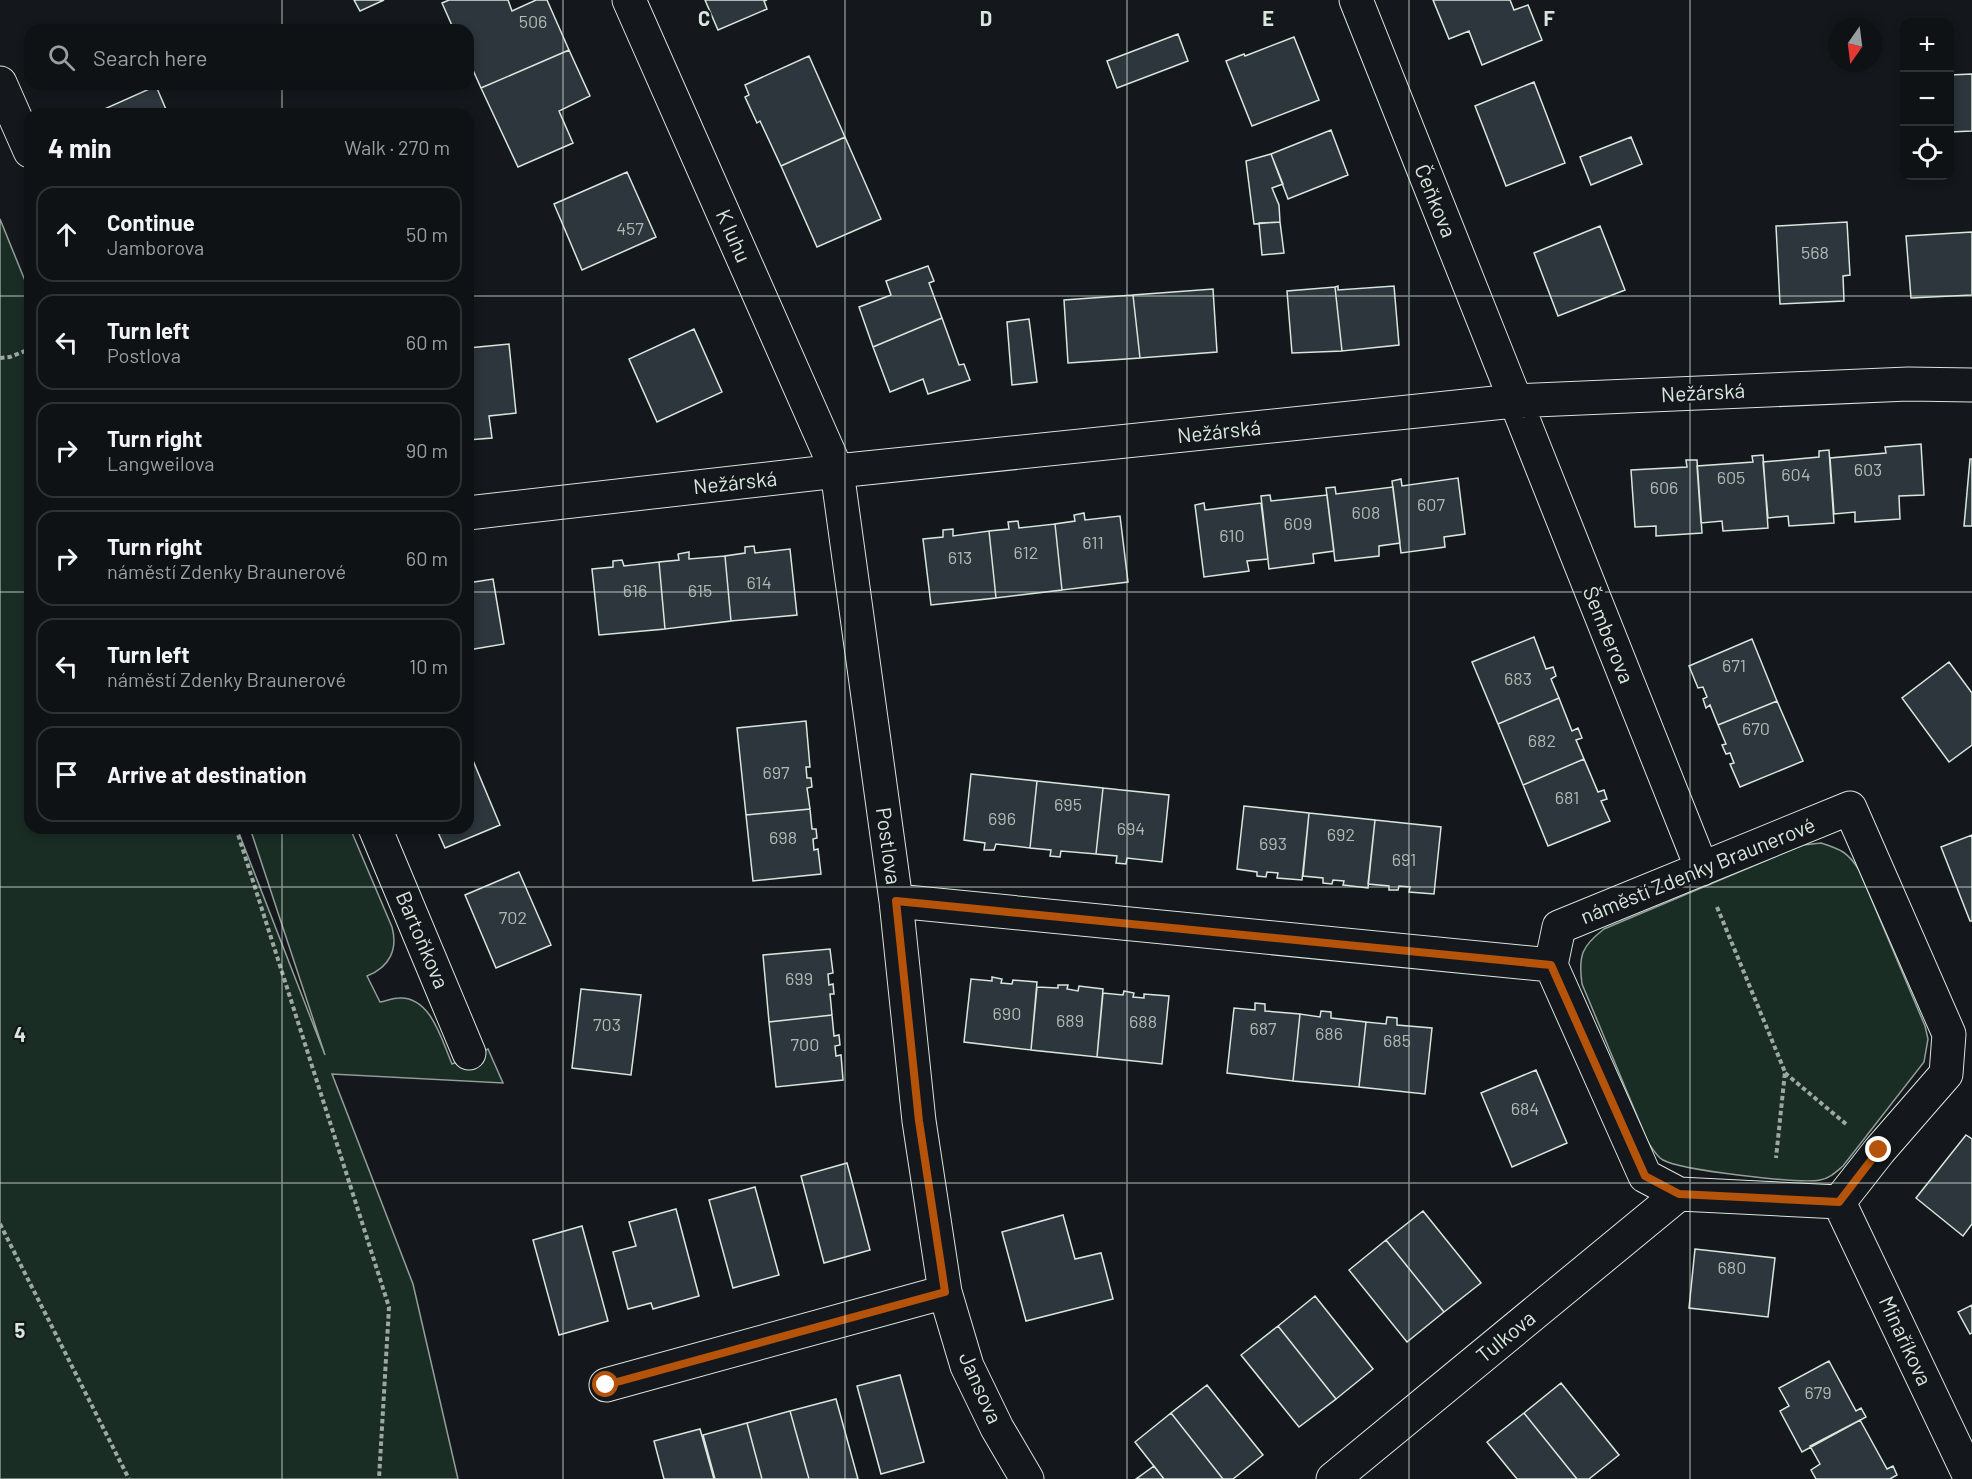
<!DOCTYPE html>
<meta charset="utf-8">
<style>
body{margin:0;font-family:Barlow,sans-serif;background:#1d2022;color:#f1f3f6}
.controls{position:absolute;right:18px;top:18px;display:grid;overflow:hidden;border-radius:12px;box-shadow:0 3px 9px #0003}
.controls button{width:54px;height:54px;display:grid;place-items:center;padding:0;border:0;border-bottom:2px solid #2f3234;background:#0f1215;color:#f1f3f6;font:30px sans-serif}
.compass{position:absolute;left:1828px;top:18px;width:54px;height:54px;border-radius:50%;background:#0f1215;box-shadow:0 3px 9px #0003;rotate:194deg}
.stop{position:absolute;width:18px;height:18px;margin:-14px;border:4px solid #b45309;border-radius:50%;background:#fff}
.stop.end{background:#b45309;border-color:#fff;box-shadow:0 2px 6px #0008}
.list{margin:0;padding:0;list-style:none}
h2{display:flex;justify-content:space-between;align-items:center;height:78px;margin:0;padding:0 24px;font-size:26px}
h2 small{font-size:20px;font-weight:400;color:#9b9ea0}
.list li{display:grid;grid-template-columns:39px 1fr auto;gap:18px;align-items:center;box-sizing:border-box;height:96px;margin:0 12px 12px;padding:0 12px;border:2px solid #2f3234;border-radius:18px}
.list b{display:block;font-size:22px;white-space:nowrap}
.list p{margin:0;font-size:20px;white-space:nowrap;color:#9b9ea0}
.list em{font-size:20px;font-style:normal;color:#9b9ea0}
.icon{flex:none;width:33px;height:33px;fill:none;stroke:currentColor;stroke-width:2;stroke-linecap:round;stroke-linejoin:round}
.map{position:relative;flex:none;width:1972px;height:1479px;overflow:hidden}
.search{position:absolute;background:#0f1215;box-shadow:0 3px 9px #0003;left:24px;top:24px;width:450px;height:66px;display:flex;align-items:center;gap:15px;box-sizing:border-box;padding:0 21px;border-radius:18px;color:#9b9ea0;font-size:22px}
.panel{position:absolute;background:#0f1215;box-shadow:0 3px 9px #0003;left:24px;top:108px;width:450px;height:726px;border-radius:18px}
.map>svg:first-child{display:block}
</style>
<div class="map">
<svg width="1972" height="1479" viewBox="0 0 1972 1479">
<rect width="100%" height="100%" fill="#14181c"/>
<path fill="#1a2d24" stroke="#939e99" stroke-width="1.5" d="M 0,219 L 30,293 L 30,828 L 237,828 L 325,1055 L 250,828 L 350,828 L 392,927 C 398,949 390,967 367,976 L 380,1002 C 386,1001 393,998 399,998 C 431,996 442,1041 452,1064 L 488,1049 L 503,1083 L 332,1074 L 413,1284 L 458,1479 L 0,1479 Z
M 1821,843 C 1840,849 1848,852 1859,870 L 1925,1026 L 1928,1039 L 1924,1062 L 1843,1166 C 1836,1172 1830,1178 1820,1180 C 1799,1184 1680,1170 1663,1160 C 1657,1157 1652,1148 1648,1142 L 1582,984 C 1578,955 1582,946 1604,929 L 1803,845 Z"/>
<path fill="#2c363c" stroke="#d8e6dc" stroke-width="1.5" d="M 354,0 L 384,0 L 360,11 Z
M 449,0 L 508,0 L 512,11 L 536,0 L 547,0 L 569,50 L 481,88 L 468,59 L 468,30 L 454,30 L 442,3 Z
M 705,0 L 767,0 L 764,1 L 767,9 L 718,30 Z
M 1433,0 L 1510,0 L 1514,10 L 1528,5 L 1542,40 L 1482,65 L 1469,31 L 1449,39 Z
M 1178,34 L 1188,61 L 1117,88 L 1107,61 Z
M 1294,37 L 1319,100 L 1252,126 L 1226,61 L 1244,54 L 1245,56 Z
M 569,50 L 590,96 L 559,111 L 573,143 L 518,167 L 481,88 Z
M 809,56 L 845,137 L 781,166 L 760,121 L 757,123 L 745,97 L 749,95 L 745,85 Z
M 1972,74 L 1972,131 L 1950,132 L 1950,75 Z
M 1901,77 L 1904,77 L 1904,134 Z
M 1534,82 L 1565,163 L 1506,186 L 1475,106 Z
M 156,86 L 168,114 L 104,114 L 102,110 Z
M 1331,130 L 1348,175 L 1288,199 L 1271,154 Z
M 845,137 L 881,219 L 817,247 L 781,166 Z
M 1631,137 L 1642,164 L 1591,185 L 1580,157 Z
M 1271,154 L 1283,184 L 1272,188 L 1279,205 L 1280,222 L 1254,224 L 1246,161 Z
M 627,172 L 656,237 L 582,270 L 554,204 Z
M 1280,222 L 1284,253 L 1262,255 L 1259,223 Z
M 1847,222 L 1850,275 L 1843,276 L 1844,301 L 1780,304 L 1776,226 Z
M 1600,226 L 1625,290 L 1558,316 L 1534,253 Z
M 1972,232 L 1972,295 L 1911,298 L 1906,236 Z
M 928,266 L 934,281 L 929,283 L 942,318 L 873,347 L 859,307 L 891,295 L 886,281 Z
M 1338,286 L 1338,290 L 1394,286 L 1399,345 L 1342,351 L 1335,287 Z
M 1335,287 L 1342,351 L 1292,353 L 1287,291 Z
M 1213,289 L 1217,352 L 1140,358 L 1133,295 Z
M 1133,295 L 1140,358 L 1068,363 L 1064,300 Z
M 942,318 L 959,365 L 964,364 L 970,380 L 928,394 L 923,379 L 890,392 L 873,347 Z
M 1029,319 L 1037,382 L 1012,385 L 1007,322 Z
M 694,329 L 722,392 L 657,422 L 629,359 Z
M 509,344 L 516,413 L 489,416 L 492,438 L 468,440 L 468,348 Z
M 1921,444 L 1924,495 L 1899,496 L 1900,519 L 1855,522 L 1855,512 L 1834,514 L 1830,458 L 1886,453 L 1885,447 Z
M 1829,450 L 1834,523 L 1789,526 L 1788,516 L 1768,518 L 1763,462 L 1819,457 L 1819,451 Z
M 1763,455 L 1768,528 L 1723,531 L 1722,521 L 1701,523 L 1697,466 L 1753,462 L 1752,456 Z
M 1970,459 L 1972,459 L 1972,526 L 1964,526 Z
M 1686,460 L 1697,460 L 1702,533 L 1656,536 L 1656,526 L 1635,527 L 1631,470 L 1687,467 Z
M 1458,478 L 1465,534 L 1444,537 L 1445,547 L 1401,553 L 1392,481 L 1401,479 L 1402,486 Z
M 1335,487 L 1336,494 L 1393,487 L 1400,543 L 1379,546 L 1379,556 L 1335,561 L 1326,488 Z
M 1270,495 L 1271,501 L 1327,495 L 1334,551 L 1313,554 L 1314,563 L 1269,569 L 1261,496 Z
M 1204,503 L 1205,510 L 1261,503 L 1268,559 L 1247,561 L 1249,571 L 1204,577 L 1195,505 Z
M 1084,513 L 1085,520 L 1120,516 L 1128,582 L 1062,590 L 1055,524 L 1075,521 L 1074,515 Z
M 1018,521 L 1019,528 L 1055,524 L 1062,590 L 996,598 L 989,531 L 1009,529 L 1008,522 Z
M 953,529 L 953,536 L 989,531 L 996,598 L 931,605 L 923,539 L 943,537 L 943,530 Z
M 754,546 L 755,553 L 790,549 L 797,615 L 731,621 L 725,556 L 745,553 L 745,547 Z
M 689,552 L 689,559 L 725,556 L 731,621 L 665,629 L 659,562 L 679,560 L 678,554 Z
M 622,560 L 624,566 L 659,562 L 665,629 L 599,635 L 592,569 L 613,567 L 613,561 Z
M 493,579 L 504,644 L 468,650 L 468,583 Z
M 1534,637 L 1546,669 L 1553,667 L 1556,676 L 1551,679 L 1559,698 L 1498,724 L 1472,662 Z
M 1752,639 L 1777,701 L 1718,725 L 1710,705 L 1706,708 L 1703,699 L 1707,697 L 1703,687 L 1698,688 L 1689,666 Z
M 1949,662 L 1972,693 L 1972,745 L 1949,762 L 1902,698 Z
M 1559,698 L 1572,731 L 1578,728 L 1582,738 L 1576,740 L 1584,759 L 1523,785 L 1498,724 Z
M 1777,701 L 1803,761 L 1740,787 L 1730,764 L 1734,763 L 1730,753 L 1726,754 L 1722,745 L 1726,744 L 1718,725 Z
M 806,721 L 810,767 L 806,767 L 807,778 L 811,778 L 812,787 L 807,788 L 810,809 L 746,815 L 737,728 Z
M 469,751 L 500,825 L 445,848 L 436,828 L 468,828 Z
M 1584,759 L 1598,792 L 1604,790 L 1607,799 L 1601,801 L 1610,821 L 1548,846 L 1523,785 Z
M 971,774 L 1037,781 L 1030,848 L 996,844 L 994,850 L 984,850 L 985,843 L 964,840 Z
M 1037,781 L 1103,788 L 1096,854 L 1061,851 L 1060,857 L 1050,856 L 1051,850 L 1030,848 Z
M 1103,788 L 1169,795 L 1162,862 L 1127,858 L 1126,864 L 1116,863 L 1117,856 L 1096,854 Z
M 1244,806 L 1309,813 L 1302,880 L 1277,878 L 1278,873 L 1267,872 L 1266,877 L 1257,876 L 1257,872 L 1237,869 Z
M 810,809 L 812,829 L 816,829 L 817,838 L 813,839 L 814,850 L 818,849 L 821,874 L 753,881 L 746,815 Z
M 1309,813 L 1375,820 L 1368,888 L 1343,885 L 1344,881 L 1333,880 L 1332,884 L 1323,883 L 1323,878 L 1303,876 Z
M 1375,820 L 1441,827 L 1434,894 L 1409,892 L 1410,887 L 1399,886 L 1398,890 L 1389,890 L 1389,886 L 1368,884 Z
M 1972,835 L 1972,921 L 1970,921 L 1941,847 Z
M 519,872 L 551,945 L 496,968 L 465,895 Z
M 830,949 L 833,973 L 828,974 L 829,985 L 833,984 L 834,994 L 830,994 L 832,1015 L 769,1022 L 763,955 Z
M 992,977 L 1002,979 L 1001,983 L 1012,984 L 1013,980 L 1037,982 L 1031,1050 L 964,1042 L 971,979 L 992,981 Z
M 1058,985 L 1068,985 L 1067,989 L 1078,991 L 1079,986 L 1103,989 L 1097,1057 L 1031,1050 L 1037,987 L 1058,988 Z
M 581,989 L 641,995 L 631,1075 L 572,1068 Z
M 1124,991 L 1134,993 L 1133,997 L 1144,998 L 1144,994 L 1169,996 L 1162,1064 L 1097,1057 L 1103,993 L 1123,995 Z
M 1255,1003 L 1265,1004 L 1265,1011 L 1300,1014 L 1293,1081 L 1227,1073 L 1234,1008 L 1255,1010 Z
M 1321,1011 L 1331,1012 L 1331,1018 L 1366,1022 L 1359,1087 L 1293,1081 L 1300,1014 L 1320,1017 Z
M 832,1015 L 834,1036 L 839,1035 L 840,1045 L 835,1046 L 836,1056 L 841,1055 L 843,1080 L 776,1087 L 769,1022 Z
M 1387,1017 L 1397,1018 L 1397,1025 L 1432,1028 L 1425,1094 L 1359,1087 L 1366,1022 L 1386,1024 Z
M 1536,1070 L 1567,1143 L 1512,1167 L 1481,1093 Z
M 1966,1135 L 1972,1139 L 1972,1224 L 1963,1236 L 1916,1198 Z
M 847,1163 L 870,1250 L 824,1263 L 801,1176 Z
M 755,1187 L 779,1275 L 733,1288 L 709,1200 Z
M 676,1209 L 699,1296 L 653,1309 L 651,1303 L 628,1309 L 613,1252 L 636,1246 L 629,1222 Z
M 1423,1211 L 1481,1283 L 1444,1312 L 1386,1240 Z
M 1063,1215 L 1075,1259 L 1101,1253 L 1113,1299 L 1026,1321 L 1002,1232 Z
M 582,1226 L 608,1321 L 559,1335 L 533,1240 Z
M 1386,1240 L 1444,1312 L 1407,1342 L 1349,1270 Z
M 1695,1249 L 1775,1258 L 1768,1317 L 1689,1308 Z
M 1315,1296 L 1373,1369 L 1336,1399 L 1278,1326 Z
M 1972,1305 L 1972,1333 L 1970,1334 L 1958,1312 Z
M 1278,1326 L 1336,1399 L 1299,1427 L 1241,1355 Z
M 1829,1361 L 1856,1411 L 1861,1408 L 1866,1417 L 1802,1452 L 1780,1411 L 1789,1406 L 1779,1388 Z
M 900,1375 L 924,1462 L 881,1474 L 857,1386 Z
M 1561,1383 L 1619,1455 L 1589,1479 L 1577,1479 L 1524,1413 Z
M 1207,1385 L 1263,1455 L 1233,1479 L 1223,1479 L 1171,1413 Z
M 836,1399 L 858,1479 L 809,1479 L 790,1411 Z
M 790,1411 L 809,1479 L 762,1479 L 747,1423 Z
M 1171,1413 L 1223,1479 L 1164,1479 L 1135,1442 Z
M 1524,1413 L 1577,1479 L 1517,1479 L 1487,1442 Z
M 1860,1420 L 1887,1469 L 1893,1466 L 1897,1475 L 1890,1479 L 1816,1479 L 1811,1470 L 1820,1464 L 1810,1446 Z
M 747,1423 L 762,1479 L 715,1479 L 703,1435 Z
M 700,1429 L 714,1479 L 664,1479 L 654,1441 Z
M 1154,1466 L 1164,1479 L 1136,1479 Z"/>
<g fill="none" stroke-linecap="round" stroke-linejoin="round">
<g stroke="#d8e6dc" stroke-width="35">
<path id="minor" d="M 629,0 L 837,471 L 896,901 L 919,1121 L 945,1292 L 967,1366 L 997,1428 L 1027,1479
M 1356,0 L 1702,869
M 0,83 L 30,151
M 468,513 L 837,471 L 1514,401 L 1908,384 L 1972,385
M 1850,808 L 1949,1034 L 1946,1074 L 1879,1151 L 1839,1202 L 1679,1194 L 1645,1176 L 1551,965 L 1559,927 Z
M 375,828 L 469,1053
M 896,901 L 1551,965
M 1839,1202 L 1971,1479
M 606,1385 L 945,1292
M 1333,1479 L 1679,1194"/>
</g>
<path stroke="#9da8a2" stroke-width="4" stroke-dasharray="4.5 3" stroke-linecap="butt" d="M 0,358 L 10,357 L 30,349
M 236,828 L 389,1307 L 379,1479
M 1717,907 L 1785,1072 L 1776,1158
M 1785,1073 L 1846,1124
M 0,1224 L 129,1479"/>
<use href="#minor" stroke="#14181c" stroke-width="33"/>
</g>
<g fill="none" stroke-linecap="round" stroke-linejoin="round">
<path stroke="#b45309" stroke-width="8" d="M 606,1385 L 945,1292 L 919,1121 L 896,901 L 1551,965 L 1645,1176 L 1679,1194 L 1839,1202 L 1879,1150"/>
</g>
<path fill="none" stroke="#d8e6dc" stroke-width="1.5" stroke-opacity="0.55" d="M 282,0 L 282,30M 563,0 L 563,1479M 845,0 L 845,1479M 1127,0 L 1127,1479M 1409,0 L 1409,1479M 1690,0 L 1690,1479M 282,84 L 282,114M 0,296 L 30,296M 468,296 L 1972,296M 0,592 L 30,592M 468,592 L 1972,592M 282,828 L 282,1479M 0,887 L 1972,887M 0,1183 L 1972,1183"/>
<g text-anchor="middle" stroke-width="4.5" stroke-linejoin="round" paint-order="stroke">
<g font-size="18" fill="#adbab4">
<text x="533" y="28">506</text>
<text x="630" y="235">457</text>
<text x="1815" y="259">568</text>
<text x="1868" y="476">603</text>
<text x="1796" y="481">604</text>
<text x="1731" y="484">605</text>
<text x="1664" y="494">606</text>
<text x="1431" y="511">607</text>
<text x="1366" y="519">608</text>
<text x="1298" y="530">609</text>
<text x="1232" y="542">610</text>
<text x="1093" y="549">611</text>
<text x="1026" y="559">612</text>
<text x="960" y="564">613</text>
<text x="759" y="589">614</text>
<text x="635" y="597">616</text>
<text x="700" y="597">615</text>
<text x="1734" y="672">671</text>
<text x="1518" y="685">683</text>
<text x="1756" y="735">670</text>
<text x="1542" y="747">682</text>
<text x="776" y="779">697</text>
<text x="1567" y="804">681</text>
<text x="1068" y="811">695</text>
<text x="1002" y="825">696</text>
<text x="1131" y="835">694</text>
<text x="1341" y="841">692</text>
<text x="783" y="844">698</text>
<text x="1273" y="850">693</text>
<text x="1404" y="866">691</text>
<text x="513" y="924">702</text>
<text x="799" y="985">699</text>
<text x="1007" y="1020">690</text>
<text x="1070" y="1027">689</text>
<text x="1143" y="1028">688</text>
<text x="607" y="1031">703</text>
<text x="1263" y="1035">687</text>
<text x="1329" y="1040">686</text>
<text x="1397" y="1047">685</text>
<text x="805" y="1051">700</text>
<text x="1525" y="1115">684</text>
<text x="1732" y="1274">680</text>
<text x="1818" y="1399">679</text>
</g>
<g font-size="21" fill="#d8e6dc" stroke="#14181c">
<text transform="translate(1435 201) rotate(68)" y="7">Čeňkova</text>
<text transform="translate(733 236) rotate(66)" y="7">K luhu</text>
<text transform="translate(1703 393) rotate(-3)" y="7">Nežárská</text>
<text transform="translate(1219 432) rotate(-6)" y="7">Nežárská</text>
<text transform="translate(735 483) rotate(-6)" y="7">Nežárská</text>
<text transform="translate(1608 635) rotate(68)" y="7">Šemberova</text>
<text transform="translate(888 846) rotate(82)" y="7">Postlova</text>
<text transform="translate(1698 871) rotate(-22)" y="7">náměstí Zdenky Braunerové</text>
<text transform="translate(422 940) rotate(67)" y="7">Bartoňkova</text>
<text transform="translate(1506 1337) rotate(-39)" y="7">Tulkova</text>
<text transform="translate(1905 1341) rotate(65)" y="7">Minaříkova</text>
<text transform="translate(980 1388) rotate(66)" y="7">Jansova</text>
</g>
</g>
<g font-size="20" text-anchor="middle" font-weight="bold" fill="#d8e6dc" stroke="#14181c" stroke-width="4.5" stroke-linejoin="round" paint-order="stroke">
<text x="704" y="26">C</text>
<text x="986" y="26">D</text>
<text x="1268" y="26">E</text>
<text x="1549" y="26">F</text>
<text x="20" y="1042">4</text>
<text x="20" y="1338">5</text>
</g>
</svg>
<div class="controls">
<button>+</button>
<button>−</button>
<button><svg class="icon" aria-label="locate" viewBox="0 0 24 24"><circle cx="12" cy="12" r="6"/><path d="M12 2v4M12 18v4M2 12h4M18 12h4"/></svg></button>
</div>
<svg class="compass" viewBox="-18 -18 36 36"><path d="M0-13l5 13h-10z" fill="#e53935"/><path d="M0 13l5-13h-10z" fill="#9b9ea0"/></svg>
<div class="stop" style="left:606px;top:1385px"></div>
<div class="stop end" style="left:1879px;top:1150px"></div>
<div class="search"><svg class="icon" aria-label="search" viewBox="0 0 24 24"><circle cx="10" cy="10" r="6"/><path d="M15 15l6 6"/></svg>Search here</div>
<section class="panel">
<h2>4 min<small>Walk · 270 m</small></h2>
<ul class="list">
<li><svg class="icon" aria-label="ahead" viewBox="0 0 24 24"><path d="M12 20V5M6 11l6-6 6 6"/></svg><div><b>Continue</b><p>Jamborova</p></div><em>50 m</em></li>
<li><svg class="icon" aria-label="left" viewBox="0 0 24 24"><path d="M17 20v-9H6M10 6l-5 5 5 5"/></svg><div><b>Turn left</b><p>Postlova</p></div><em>60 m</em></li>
<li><svg class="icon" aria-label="right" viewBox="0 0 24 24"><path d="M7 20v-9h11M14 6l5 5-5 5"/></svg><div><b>Turn right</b><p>Langweilova</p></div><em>90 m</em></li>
<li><svg class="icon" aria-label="right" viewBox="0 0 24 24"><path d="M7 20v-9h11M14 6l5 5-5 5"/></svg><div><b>Turn right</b><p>náměstí Zdenky Braunerové</p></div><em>60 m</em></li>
<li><svg class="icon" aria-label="left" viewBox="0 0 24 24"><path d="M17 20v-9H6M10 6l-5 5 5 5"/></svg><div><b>Turn left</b><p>náměstí Zdenky Braunerové</p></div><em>10 m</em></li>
<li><svg class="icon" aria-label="arrive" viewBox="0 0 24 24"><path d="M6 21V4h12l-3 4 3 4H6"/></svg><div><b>Arrive at destination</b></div></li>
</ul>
</section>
</div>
